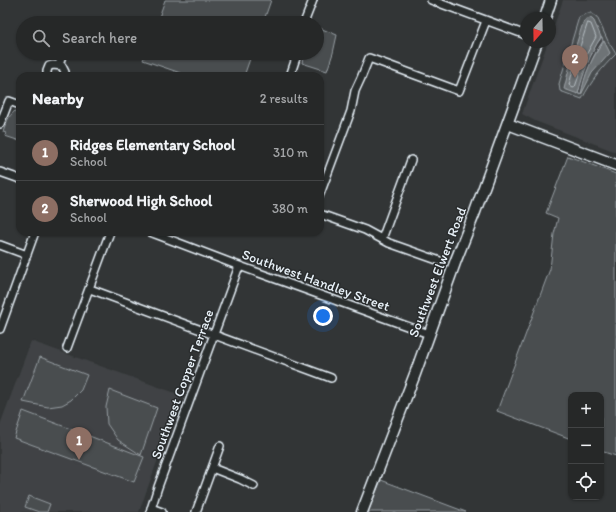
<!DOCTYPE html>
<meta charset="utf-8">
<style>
body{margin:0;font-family:Itim,sans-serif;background:#323434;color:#f1f3f6}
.controls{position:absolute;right:12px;bottom:12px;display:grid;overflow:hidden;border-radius:8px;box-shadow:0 1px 3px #0004}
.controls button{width:36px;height:36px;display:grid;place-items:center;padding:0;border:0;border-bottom:1px solid #424445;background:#262828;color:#f1f3f6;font:20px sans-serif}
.compass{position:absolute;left:520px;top:12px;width:36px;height:36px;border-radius:50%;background:#262828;box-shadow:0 1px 3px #0004;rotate:200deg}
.you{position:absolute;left:323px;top:316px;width:14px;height:14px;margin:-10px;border:3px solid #fff;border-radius:50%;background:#1a73e8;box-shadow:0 0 0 6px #1a73e833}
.badge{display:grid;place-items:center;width:26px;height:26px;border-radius:50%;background:#ff9aa2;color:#fff;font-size:13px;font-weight:700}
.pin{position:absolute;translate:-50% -33px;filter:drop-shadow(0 1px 2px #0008)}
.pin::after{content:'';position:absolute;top:21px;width:14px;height:12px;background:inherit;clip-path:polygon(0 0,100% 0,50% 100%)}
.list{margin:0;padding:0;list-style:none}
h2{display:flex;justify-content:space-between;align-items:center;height:52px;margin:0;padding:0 16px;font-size:17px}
h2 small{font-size:13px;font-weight:400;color:#a4a6a8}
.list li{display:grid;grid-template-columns:26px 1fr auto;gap:12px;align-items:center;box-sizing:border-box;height:56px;padding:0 16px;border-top:1px solid #424445}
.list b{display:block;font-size:15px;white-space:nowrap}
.list p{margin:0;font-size:13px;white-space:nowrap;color:#a4a6a8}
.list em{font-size:13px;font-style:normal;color:#a4a6a8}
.icon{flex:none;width:22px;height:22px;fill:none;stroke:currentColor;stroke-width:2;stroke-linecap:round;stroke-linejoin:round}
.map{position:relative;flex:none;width:616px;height:512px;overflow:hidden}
.search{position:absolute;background:#262828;box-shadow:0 1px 3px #0004;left:16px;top:16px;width:308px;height:44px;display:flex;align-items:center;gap:10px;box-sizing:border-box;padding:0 14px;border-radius:22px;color:#a4a6a8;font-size:15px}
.panel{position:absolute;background:#262828;box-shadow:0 1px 3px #0004;left:16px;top:72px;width:308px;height:164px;border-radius:12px}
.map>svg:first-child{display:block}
</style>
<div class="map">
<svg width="616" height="512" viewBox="0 0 616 512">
<rect width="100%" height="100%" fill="#323536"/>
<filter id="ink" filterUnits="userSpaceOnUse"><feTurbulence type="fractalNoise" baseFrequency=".025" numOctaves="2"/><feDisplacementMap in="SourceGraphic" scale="8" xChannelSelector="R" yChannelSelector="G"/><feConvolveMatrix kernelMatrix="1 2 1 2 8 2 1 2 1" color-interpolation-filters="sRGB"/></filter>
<g filter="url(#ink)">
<path fill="#3f4244" d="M 563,0 L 616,0 L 616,152 L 535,121 L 522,114 L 548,42 L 550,42 L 550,37 Z
M 31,341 L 181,395 L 139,512 L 0,512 L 0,425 Z"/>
<path fill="#494d4f" stroke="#989fa4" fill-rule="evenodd" d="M 165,0 L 271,0 L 263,23 L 157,23 Z
M 588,13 L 591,13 L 597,17 L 608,41 L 616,54 C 601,69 592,80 582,99 L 560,91 L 559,84 L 561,77 L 579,17 ZM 602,37 L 603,41 C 590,60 586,73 581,95 L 578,93 C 582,75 589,52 602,37 Z
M 317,27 L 337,35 L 333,53 L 327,71 L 302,63 L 304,53 L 317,53 Z
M 146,53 L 252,53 L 244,76 L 189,76 L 143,60 Z
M 15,111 L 20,112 L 20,141 L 5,136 L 6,133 L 3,132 C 6,124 8,116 15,111 Z
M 568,156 L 616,174 L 616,456 L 601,451 L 601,395 L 571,395 L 571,439 L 497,411 L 550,269 L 554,234 L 558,218 L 546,213 Z
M 40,357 L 87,375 L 81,390 L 71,400 L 62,405 L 48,407 L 23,402 Z
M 110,390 L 157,408 L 141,455 L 118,440 L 107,424 L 106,407 Z
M 23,411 L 84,434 L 144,457 L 134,482 L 14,438 Z
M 381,480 L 466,512 L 368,512 Z
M 29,496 L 50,504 L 47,512 L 39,512 L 25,507 Z"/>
<path fill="#6e7376" stroke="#9fa5aa" d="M 590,18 L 592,19 L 594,21 L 601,37 C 590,54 583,74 578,94 L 564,89 L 571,61 L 583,23 L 585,20 Z
M 604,41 L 610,53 L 592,73 L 581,95 C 584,75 592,57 604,41 Z"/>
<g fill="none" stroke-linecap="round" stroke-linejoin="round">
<path stroke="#b7bfc4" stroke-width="1" d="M 588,23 L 591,24 L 596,37 L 586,55 L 575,87 L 573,88 L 570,86 L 569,85 L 575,62 L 587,25 Z"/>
<g stroke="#e8f1f8" stroke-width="10">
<path id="street" d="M 431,0 L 526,35
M 304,23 L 313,0
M 59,65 L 63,53
M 47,76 L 47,71 L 49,66 L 53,65 L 62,66 L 65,72 L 65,76
M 290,76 L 296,58 L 297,53
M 0,124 L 9,101 L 20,105
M 0,172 L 20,179
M 320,194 L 351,111 L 355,91 L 361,78 L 369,58 L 459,91 L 486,21
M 320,214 L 365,230 L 389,243 L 440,261
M 150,232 L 234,264 L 429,334
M 382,239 L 411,160
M 0,245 L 27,255
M 90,289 L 331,378
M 0,329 L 35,232
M 67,348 L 110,232
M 212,468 L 240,479 L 254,486
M 151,508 L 162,512
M 150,512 L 158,487 L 239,266
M 196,512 L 220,446"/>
</g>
<g stroke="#e8f1f8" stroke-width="13">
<path id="secondary" d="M 545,18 L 551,0
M 508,124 L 616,165
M 362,512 L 415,374 L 456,260 L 475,212 L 537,42"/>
</g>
<use href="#street" stroke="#2a2d2e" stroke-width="7"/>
<use href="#secondary" stroke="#2a2d2e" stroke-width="10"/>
</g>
</g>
<g text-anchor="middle" stroke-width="3" stroke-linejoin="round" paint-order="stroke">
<g font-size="14" fill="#e8f1f8" stroke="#2a2d2e">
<text transform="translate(437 272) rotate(-69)" y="5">Southwest Elwert Road</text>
<text transform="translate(316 280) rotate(20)" y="5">Southwest Handley Street</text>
<text transform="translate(182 384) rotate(-70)" y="5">Southwest Copper Terrace</text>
</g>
</g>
</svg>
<div class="controls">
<button>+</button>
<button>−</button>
<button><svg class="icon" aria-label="locate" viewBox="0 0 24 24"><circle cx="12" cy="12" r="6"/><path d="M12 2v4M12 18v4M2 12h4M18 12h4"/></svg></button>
</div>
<svg class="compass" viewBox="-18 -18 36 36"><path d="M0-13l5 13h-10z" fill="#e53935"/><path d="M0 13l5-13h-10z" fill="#a4a6a8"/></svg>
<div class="you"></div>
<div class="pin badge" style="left:79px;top:460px;background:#8d6e63">1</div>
<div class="pin badge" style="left:575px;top:78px;background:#8d6e63">2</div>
<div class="search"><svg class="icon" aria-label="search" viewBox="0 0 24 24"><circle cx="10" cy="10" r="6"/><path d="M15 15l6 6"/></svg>Search here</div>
<section class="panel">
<h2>Nearby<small>2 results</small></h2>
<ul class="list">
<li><span class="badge" style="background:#8d6e63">1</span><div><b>Ridges Elementary School</b><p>School</p></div><em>310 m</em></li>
<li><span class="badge" style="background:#8d6e63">2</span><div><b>Sherwood High School</b><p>School</p></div><em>380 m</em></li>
</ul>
</section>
</div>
